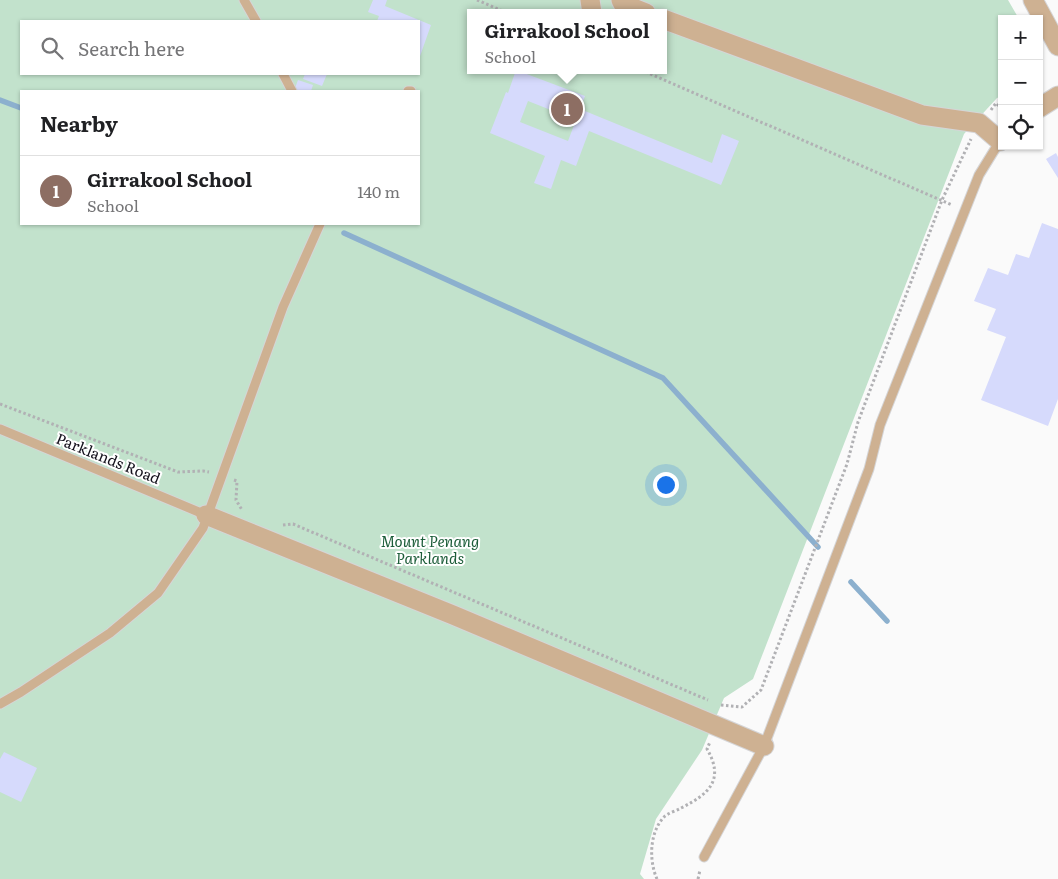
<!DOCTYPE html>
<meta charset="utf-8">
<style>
body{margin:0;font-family:Literata,serif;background:#f6f6f6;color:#202124}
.controls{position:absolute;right:15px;top:15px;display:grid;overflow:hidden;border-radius:0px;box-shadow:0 1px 4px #0004}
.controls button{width:45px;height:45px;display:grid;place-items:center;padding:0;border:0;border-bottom:1px solid #e0e0e0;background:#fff;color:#202124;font:25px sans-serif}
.you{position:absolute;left:665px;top:484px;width:18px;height:18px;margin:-12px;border:4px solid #fff;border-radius:50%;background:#1a73e8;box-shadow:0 0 0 8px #1a73e833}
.badge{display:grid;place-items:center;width:32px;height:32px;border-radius:50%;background:#2563eb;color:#fff;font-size:16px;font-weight:700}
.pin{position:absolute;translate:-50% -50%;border:2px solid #fff;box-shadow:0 1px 5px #0006}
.popup{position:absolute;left:467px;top:9px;width:200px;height:65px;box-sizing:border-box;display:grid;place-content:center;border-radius:0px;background:#fff;filter:drop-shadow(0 1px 4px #0005);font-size:16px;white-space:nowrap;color:#757577}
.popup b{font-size:19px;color:#202124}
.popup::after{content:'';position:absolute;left:50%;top:100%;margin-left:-10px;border:10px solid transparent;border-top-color:#fff}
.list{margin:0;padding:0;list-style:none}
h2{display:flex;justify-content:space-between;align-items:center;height:65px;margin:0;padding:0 20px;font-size:21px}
h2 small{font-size:16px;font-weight:400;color:#757577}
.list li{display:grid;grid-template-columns:32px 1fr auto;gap:15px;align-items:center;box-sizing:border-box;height:70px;padding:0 20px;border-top:1px solid #e0e0e0}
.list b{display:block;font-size:19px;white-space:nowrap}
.list p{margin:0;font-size:16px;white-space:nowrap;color:#757577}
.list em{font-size:16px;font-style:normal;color:#757577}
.icon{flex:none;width:28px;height:28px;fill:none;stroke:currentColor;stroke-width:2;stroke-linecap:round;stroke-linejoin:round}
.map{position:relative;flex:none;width:1058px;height:879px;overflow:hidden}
.search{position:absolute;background:#fff;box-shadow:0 1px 4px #0004;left:20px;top:20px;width:400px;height:55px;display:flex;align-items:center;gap:12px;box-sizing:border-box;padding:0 18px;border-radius:0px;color:#757577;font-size:19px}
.panel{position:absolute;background:#fff;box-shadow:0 1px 4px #0004;left:20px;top:90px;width:400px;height:135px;border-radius:0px}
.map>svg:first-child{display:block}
</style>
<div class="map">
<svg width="1058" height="879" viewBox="0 0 1058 879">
<rect width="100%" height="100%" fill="#fafafa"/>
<path fill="#c2e2cc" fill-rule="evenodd" d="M 0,0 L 1008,0 L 1019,19 L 1002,19 L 1002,96 L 997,98 L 964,134 L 753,679 L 724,698 L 702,750 L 656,819 L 640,874 L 644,879 L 0,879 ZM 471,13 L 663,13 L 663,70 L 471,70 ZM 21,21 L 419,21 L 419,74 L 21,74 ZM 21,91 L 419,91 L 419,224 L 21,224 Z"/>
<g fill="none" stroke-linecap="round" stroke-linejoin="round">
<path stroke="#8cb0ce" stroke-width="5.5" d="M 0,100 L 21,108
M 344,233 L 663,378 L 818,547
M 851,582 L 887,621"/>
</g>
<path fill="#d6dafc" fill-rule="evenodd" d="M 373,0 L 387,0 L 385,6 L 431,25 L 419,59 L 419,21 L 377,21 L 379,16 L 368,12 Z
M 516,70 L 585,96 L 580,109 L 712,163 L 722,134 L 739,141 L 721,185 L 589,131 L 576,166 L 561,160 L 551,189 L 534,183 L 545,156 L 490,133 L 506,92 L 508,93 ZM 528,101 L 576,120 L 568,141 L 520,122 Z
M 305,74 L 327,74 L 322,86 L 303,79 Z
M 298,80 L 313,85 L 311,91 L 294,91 Z
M 1056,153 L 1058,157 L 1058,178 L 1046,159 Z
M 1042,223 L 1058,229 L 1058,399 L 1048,426 L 981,400 L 1006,337 L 987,330 L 996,309 L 974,301 L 988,268 L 1008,275 L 1016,254 L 1029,258 Z
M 4,752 L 37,768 L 21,802 L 0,792 L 0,759 Z"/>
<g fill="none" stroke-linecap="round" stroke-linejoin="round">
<g stroke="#d5d5d7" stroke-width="11">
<path id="service" d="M 244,0 L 256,21
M 283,74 L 292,91
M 408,91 L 411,91
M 0,429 L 206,515
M 0,704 L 21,692 L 110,633 L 158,593 L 203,528 L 283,307 L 320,224
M 704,857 L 764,746 L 869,469 L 880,425 L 979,175 L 1000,141"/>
</g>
<g stroke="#d5d5d7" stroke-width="21">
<path id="minor" d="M 590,0 L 592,13
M 621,0 L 623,4 L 646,13
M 1033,0 L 1058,46
M 663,19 L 922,115 L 979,123 L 1000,141 L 1002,139
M 1039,108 L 1058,96
M 206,515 L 453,615 L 764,746"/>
</g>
<path stroke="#b1b1b4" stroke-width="3" stroke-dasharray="2.5 2.5" stroke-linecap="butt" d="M 477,0 L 507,13
M 641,70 L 952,205
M 991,110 L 996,103 L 1002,109
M 0,404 L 178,472 L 203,471 L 209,472
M 234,480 L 237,481 L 236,500 L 242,510
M 283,525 L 293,524 L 708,700
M 721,705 L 742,707 L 761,690 L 847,464 L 858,422 L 942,200 L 971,139
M 657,879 C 649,861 649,833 664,817 C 668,813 676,811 681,808 C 709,794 725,780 707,749 L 710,742
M 698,879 L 700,870"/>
<use href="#service" stroke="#ceb192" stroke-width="9"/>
<use href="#minor" stroke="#ceb192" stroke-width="19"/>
</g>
<g text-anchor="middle" stroke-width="4" stroke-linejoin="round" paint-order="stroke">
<g font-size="15" fill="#15121d" stroke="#fff">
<text transform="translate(108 459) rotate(22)" y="5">Parklands Road</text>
</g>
<g font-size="15" font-style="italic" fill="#1c5d39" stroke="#fff">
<text x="430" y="547">Mount Penang<tspan x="430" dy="17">Parklands</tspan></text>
</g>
</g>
</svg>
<div class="controls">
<button>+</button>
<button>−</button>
<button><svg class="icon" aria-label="locate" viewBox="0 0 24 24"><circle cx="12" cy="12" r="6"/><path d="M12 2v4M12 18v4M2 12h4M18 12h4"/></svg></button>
</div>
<div class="you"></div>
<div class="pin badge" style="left:567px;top:109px;background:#8d6e63">1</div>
<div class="popup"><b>Girrakool School</b>School</div>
<div class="search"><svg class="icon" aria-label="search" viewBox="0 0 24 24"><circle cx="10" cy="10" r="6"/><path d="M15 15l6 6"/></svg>Search here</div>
<section class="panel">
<h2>Nearby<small></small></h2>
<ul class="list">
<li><span class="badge" style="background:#8d6e63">1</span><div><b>Girrakool School</b><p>School</p></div><em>140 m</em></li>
</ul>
</section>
</div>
